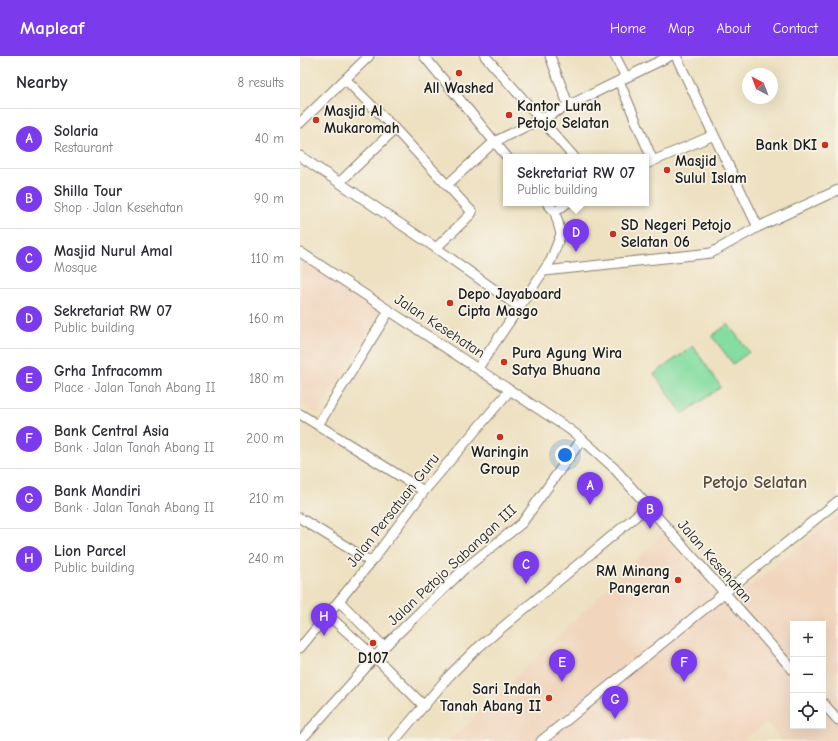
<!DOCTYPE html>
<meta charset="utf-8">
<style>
body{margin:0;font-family:"Comic Neue",sans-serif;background:#f2f2f3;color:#2b2b33}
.controls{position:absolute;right:12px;bottom:12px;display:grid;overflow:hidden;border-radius:0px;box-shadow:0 4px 16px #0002}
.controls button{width:36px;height:36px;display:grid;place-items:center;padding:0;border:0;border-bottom:1px solid #e1e1e2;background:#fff;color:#2b2b33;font:20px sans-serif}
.compass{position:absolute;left:442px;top:12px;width:36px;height:36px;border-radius:50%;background:#fff;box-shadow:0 4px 16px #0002;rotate:318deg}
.you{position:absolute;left:265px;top:399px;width:14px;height:14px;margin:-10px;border:3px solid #fff;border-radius:50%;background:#1a73e8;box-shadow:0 0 0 6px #1a73e833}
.badge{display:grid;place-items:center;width:26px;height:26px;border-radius:50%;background:#7c3aed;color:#fff;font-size:13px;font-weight:700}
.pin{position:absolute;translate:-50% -33px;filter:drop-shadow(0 1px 2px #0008)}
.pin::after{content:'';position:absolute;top:21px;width:14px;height:12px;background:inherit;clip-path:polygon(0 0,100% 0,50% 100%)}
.popup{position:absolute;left:203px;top:98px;width:146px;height:52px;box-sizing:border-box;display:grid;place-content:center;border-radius:0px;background:#fff;filter:drop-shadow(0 1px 3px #0005);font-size:13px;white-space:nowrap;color:#7c7c81}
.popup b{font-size:15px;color:#2b2b33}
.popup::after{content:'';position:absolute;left:50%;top:100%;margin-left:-8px;border:8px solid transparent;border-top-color:#fff}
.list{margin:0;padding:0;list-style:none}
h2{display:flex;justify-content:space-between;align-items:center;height:52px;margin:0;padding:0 16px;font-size:17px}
h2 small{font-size:13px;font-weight:400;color:#7c7c81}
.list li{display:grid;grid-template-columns:26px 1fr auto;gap:12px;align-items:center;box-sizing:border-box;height:60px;padding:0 16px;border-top:1px solid #e1e1e2}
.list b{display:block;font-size:15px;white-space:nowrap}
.list p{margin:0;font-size:13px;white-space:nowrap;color:#7c7c81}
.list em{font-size:13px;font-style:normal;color:#7c7c81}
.icon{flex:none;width:22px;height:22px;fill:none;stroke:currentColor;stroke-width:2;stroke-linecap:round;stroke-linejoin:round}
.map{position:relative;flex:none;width:538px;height:685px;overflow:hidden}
header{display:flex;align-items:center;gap:24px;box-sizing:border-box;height:56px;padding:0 20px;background:#7c3aed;color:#fff}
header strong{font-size:19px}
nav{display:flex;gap:22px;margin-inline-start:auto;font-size:14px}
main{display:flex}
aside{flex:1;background:#fff}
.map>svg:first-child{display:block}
</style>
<header>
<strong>Mapleaf</strong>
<nav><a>Home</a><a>Map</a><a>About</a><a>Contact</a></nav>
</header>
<main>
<aside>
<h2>Nearby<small>8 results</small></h2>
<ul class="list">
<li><span class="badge">A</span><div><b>Solaria</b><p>Restaurant</p></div><em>40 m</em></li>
<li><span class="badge">B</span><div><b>Shilla Tour</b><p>Shop · Jalan Kesehatan</p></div><em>90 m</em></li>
<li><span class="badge">C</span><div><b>Masjid Nurul Amal</b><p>Mosque</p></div><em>110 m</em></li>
<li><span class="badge">D</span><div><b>Sekretariat RW 07</b><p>Public building</p></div><em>160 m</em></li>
<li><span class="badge">E</span><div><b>Grha Infracomm</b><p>Place · Jalan Tanah Abang II</p></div><em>180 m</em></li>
<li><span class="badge">F</span><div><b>Bank Central Asia</b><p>Bank · Jalan Tanah Abang II</p></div><em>200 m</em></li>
<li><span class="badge">G</span><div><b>Bank Mandiri</b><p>Bank · Jalan Tanah Abang II</p></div><em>210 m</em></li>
<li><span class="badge">H</span><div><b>Lion Parcel</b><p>Public building</p></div><em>240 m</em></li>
</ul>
</aside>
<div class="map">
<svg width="538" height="685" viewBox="0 0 538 685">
<rect width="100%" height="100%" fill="#f7f3e8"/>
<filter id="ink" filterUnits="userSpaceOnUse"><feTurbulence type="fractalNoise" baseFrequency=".025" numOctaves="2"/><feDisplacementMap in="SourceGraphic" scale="8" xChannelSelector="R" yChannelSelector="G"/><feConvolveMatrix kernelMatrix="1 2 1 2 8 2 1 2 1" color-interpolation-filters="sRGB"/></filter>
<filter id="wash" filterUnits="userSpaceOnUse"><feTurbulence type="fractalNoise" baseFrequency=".012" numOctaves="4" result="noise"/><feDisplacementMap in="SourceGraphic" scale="16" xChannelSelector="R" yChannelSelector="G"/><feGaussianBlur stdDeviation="0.9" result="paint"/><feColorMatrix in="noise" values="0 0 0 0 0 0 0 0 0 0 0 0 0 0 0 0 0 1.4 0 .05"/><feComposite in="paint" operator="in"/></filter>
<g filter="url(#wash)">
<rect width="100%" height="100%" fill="#eee1c1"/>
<path fill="#f1d5bd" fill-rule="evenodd" d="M 0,199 L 83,253 L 17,358 L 0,347 Z
M 538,459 L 538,685 L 483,685 L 466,667 L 442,685 L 150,685 L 364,477 L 426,550 ZM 493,568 L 523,568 L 523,670 L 493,670 Z"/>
<path fill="#85dda1" stroke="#507c5e" d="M 428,268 L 449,296 L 433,308 L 412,280 Z
M 393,290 L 421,331 L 383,358 L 354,318 Z"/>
</g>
<g filter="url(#ink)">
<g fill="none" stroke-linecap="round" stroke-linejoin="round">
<g stroke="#857e6e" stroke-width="11">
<path id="minor" d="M 124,0 L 207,101
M 185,0 L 274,101
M 250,0 L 269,51
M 315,0 L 326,21
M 376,0 L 458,171
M 46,24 L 95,73 L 172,156 L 171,158 L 136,192
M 319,25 L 353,105
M 0,67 L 69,0
M 0,100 L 136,192 L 219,251
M 346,108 L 414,79
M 40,126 L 95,73
M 147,129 L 194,86 L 370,0
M 255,156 L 267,147
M 0,196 L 269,373 L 282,383 L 314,412 L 493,614
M 245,215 L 411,197 L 458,171 L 538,134
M 178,312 L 251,204 L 261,178 L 255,156 L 247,147
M 0,358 L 124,435
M 18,369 L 89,255
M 0,462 L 71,506
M 39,545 L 84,591
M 28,559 L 75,601 L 124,650
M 0,592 L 71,506 L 124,435 L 210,334
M 523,647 L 538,664
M 0,685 L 84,591 L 163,514 L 222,467 L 282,383
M 94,685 L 149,620 L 174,595 L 348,450
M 241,685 L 538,445"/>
</g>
<use href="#minor" stroke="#fff" stroke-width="9"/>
</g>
</g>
<g fill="#c8321e" stroke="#f7f3e8" stroke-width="1.5">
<circle cx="159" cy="17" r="4"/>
<circle cx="209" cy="59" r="4"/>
<circle cx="16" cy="64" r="4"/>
<circle cx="525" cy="89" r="4"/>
<circle cx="367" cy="114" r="4"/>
<circle cx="313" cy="178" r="4"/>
<circle cx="150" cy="247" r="4"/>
<circle cx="204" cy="306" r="4"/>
<circle cx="200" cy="381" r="4"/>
<circle cx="378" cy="524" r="4"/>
<circle cx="73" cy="587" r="4"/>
<circle cx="249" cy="642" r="4"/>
</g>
<g text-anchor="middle" stroke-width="3.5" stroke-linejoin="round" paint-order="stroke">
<g font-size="15" font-weight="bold" fill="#1c1c1c" stroke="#f7f3e8" text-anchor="start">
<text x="159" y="37" text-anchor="middle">All Washed</text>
<text x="217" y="55">Kantor Lurah<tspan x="217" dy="17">Petojo Selatan</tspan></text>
<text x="24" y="60">Masjid Al<tspan x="24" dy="17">Mukaromah</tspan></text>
<text x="517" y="94" text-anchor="end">Bank DKI</text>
<text x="375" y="110">Masjid<tspan x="375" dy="17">Sulul Islam</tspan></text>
<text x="321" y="174">SD Negeri Petojo<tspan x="321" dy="17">Selatan 06</tspan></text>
<text x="158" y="243">Depo Jayaboard<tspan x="158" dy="17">Cipta Masgo</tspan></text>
<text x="212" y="302">Pura Agung Wira<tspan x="212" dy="17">Satya Bhuana</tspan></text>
<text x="200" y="401" text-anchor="middle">Waringin<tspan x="200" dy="17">Group</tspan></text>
<text x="370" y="520" text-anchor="end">RM Minang<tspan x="370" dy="17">Pangeran</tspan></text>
<text x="73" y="607" text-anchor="middle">D107</text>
<text x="241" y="638" text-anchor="end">Sari Indah<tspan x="241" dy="17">Tanah Abang II</tspan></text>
</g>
<g font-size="15" fill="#1c1c1c" stroke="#f7f3e8">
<text transform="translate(140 270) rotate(33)" y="5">Jalan Kesehatan</text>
<text transform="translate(93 454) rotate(-52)" y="5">Jalan Persatuan Guru</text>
<text transform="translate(415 505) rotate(49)" y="5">Jalan Kesehatan</text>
<text transform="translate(152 509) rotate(-43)" y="5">Jalan Petojo Sabangan III</text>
</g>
<g font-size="17" font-weight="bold" fill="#5c4d3b" stroke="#f7f3e8">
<text x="455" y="432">Petojo Selatan</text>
</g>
</g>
</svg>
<div class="controls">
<button>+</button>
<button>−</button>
<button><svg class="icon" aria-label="locate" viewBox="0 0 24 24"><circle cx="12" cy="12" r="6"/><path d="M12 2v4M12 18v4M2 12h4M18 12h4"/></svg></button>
</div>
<svg class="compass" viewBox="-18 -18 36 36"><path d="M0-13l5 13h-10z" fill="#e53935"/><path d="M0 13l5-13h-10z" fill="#7c7c81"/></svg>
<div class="you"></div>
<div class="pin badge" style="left:290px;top:449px">A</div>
<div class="pin badge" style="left:350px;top:473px">B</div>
<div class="pin badge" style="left:226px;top:528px">C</div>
<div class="pin badge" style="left:276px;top:196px">D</div>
<div class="popup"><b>Sekretariat RW 07</b>Public building</div>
<div class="pin badge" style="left:262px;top:626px">E</div>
<div class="pin badge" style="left:384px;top:626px">F</div>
<div class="pin badge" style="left:315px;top:663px">G</div>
<div class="pin badge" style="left:24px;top:580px">H</div>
</div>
</main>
